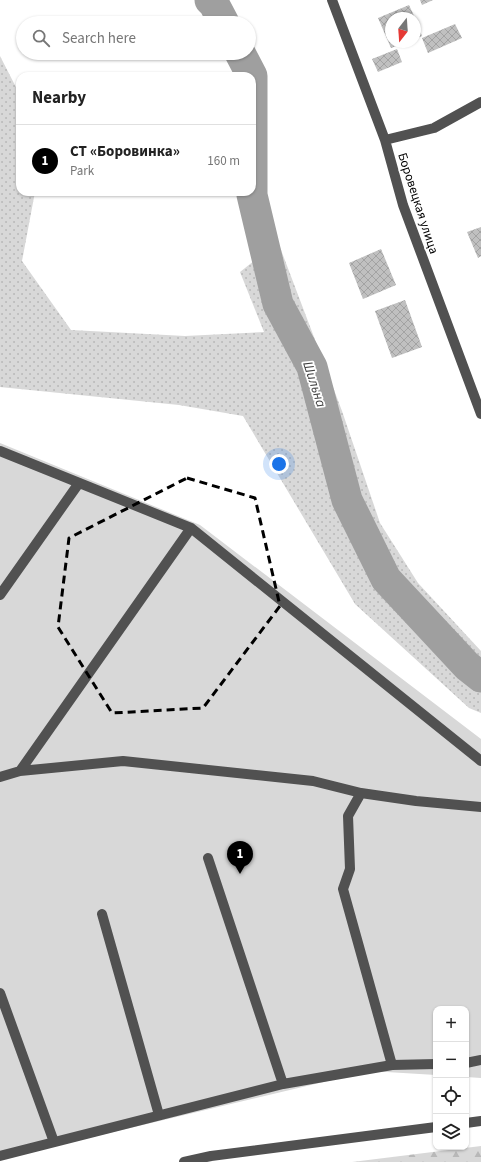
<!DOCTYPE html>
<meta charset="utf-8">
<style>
body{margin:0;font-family:"Source Sans 3",sans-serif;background:#f6f6f6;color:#222}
.controls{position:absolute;right:12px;bottom:12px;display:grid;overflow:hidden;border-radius:8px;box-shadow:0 1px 3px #0004}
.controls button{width:36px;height:36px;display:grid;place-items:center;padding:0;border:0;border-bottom:1px solid #e0e0e0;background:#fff;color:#222;font:20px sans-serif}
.compass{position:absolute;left:385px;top:12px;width:36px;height:36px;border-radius:50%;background:#fff;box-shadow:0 1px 3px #0004;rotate:197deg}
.you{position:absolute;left:279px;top:464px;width:14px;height:14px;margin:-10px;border:3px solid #fff;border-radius:50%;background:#1a73e8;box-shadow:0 0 0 6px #1a73e833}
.badge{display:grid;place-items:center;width:26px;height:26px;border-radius:50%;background:#000;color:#fff;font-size:13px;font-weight:700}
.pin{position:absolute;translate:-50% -33px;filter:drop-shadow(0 1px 2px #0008)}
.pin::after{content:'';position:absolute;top:21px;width:14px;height:12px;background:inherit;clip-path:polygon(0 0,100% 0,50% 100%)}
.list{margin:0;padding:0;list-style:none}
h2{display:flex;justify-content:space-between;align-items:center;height:52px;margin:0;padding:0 16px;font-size:17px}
h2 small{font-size:13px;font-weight:400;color:#767676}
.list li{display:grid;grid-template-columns:26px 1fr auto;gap:12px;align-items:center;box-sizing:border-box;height:72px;padding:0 16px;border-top:1px solid #e0e0e0}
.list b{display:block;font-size:15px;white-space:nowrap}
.list p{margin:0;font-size:13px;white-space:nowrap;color:#767676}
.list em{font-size:13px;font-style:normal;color:#767676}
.icon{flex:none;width:22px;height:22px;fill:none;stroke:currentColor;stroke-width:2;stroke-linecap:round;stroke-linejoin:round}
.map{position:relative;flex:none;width:481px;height:1162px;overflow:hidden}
.search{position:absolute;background:#fff;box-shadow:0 1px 3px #0004;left:16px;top:16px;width:240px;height:44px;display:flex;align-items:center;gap:10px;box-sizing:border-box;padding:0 14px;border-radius:22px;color:#767676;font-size:15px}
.panel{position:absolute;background:#fff;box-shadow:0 1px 3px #0004;left:16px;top:72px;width:240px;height:124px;border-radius:12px}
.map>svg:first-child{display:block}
</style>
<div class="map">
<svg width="481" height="1162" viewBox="0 0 481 1162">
<defs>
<pattern id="grass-dots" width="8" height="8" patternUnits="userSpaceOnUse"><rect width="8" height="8" fill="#d8d8d8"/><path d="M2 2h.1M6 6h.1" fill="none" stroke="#b8b8b8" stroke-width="1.8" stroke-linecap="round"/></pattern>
<pattern id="forest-firs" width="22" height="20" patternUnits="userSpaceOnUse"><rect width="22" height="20" fill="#d8d8d8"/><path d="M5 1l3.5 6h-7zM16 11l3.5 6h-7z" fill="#b8b8b8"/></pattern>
<pattern id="building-cross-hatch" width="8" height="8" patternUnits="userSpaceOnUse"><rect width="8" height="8" fill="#c0c0c0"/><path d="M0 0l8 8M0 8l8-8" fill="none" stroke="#a3a3a3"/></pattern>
</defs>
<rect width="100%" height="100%" fill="#fff"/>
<path fill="url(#grass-dots)" d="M 0,56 L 20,95 L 20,192 L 35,192 L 22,261 L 71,330 L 185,336 L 264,332 L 240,272 L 278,242 L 342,411 L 380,523 L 418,583 L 481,651 L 481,713 L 469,708 L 355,604 L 243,416 L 179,405 L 0,387 Z"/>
<path fill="url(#forest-firs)" d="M 481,1146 L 481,1162 L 352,1162 Z"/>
<path fill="#d8d8d8" d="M 0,443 L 200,525 L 481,739 L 481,1078 L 466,1077 L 466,1009 L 436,1009 L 436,1075 L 370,1071 L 0,1159 Z"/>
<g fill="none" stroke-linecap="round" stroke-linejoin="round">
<path stroke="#9f9f9f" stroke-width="31" d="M 210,0 L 214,4 L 224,23
M 240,53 L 252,76 L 252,195 L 278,304 L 312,367 L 347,500 L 386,579 L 467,666 L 481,677"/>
</g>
<path fill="url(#building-cross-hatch)" d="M 420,0 L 433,0 L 422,5 Z
M 409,5 L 415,18 L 391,18 L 391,42 L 407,42 L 391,48 L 378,18 Z
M 415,18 L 422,36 L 415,39 Z
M 455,24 L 462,38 L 428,53 L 422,38 Z
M 397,49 L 402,62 L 378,72 L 372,59 Z
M 481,227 L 481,256 L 478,258 L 467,232 Z
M 381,249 L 396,285 L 363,299 L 349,263 Z
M 405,300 L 422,347 L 392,358 L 375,311 Z"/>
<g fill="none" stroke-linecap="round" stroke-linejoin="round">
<path stroke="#515151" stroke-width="10" d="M 332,0 L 385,140 L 403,205 L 481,414
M 385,140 L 434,128 L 481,102
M 0,451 L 191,528 L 481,761
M 0,595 L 79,483
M 20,771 L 191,528
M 0,777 L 20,771 L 123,761 L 313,781 L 361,793 L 416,801 L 481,807
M 361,793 L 348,816 L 350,869 L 343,889 L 392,1065
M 208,858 L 283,1084
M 102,914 L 159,1115
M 0,993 L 54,1142
M 466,1063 L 481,1060
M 466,1123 L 481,1121
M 0,1156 L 283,1084 L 392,1065 L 436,1064
M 184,1162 L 211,1156 L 436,1127"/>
</g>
<path fill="none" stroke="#000" stroke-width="3" stroke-dasharray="8 5" stroke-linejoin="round" d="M 187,478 L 255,498 L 280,606 L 203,708 L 112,713 L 58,627 L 69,538 Z"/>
<g text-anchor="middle" stroke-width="3.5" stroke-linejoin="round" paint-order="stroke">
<g font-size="13" fill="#000" stroke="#fff">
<text transform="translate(419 203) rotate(72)" y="5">Боровецкая улица</text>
</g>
<g font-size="14" font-style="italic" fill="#404040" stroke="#fff">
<text transform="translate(315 384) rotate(72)" y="5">Шильна</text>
</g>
</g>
</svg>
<div class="controls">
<button>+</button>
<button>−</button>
<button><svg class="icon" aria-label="locate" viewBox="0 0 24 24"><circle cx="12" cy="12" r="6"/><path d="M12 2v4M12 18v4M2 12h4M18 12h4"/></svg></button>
<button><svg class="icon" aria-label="layers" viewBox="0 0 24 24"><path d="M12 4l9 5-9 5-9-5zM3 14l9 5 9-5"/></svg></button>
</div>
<svg class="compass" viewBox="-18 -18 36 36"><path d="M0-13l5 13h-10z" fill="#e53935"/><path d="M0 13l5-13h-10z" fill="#767676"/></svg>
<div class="you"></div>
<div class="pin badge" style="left:240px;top:874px">1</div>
<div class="search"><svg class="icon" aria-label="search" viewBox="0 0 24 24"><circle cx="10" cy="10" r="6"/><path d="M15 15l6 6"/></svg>Search here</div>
<section class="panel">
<h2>Nearby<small></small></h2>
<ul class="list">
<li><span class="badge">1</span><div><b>СТ «Боровинка»</b><p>Park</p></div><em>160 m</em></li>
</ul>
</section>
</div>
